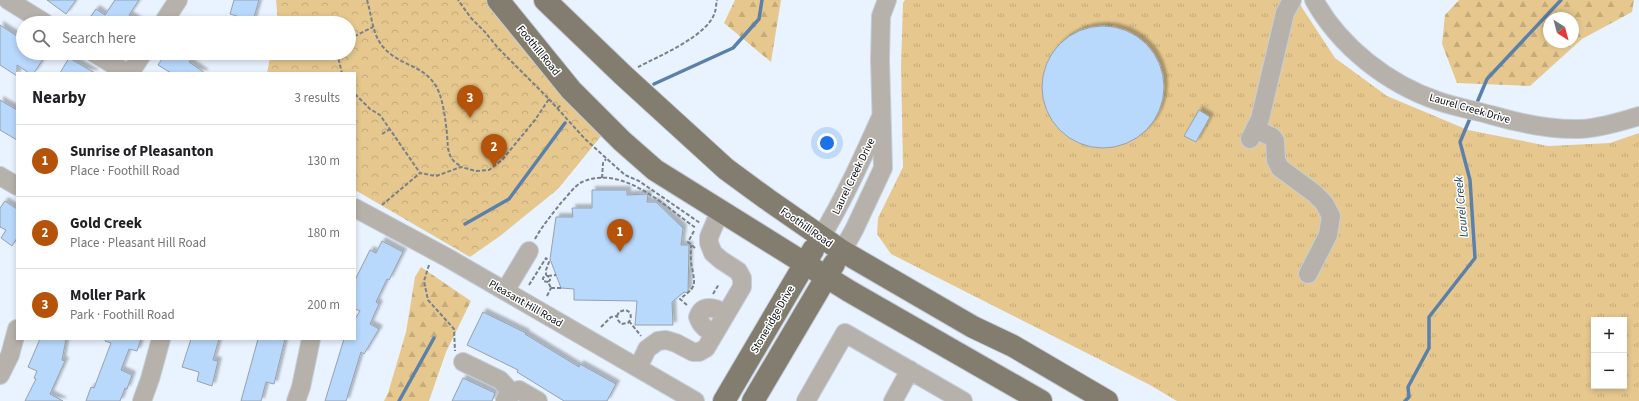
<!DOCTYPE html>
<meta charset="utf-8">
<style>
body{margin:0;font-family:"Source Sans 3",sans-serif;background:#f6f6f6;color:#202124}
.controls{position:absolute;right:12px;bottom:12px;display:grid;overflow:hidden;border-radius:0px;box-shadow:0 2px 6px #0003}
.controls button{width:36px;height:36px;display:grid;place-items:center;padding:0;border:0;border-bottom:1px solid #e0e0e0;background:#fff;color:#202124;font:20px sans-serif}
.compass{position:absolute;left:1543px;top:12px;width:36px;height:36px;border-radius:50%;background:#fff;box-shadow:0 2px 6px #0003;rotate:144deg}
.you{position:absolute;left:827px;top:143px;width:14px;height:14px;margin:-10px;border:3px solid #fff;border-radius:50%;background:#1a73e8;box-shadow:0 0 0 6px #1a73e833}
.badge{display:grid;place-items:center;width:26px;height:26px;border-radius:50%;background:#b45309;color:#fff;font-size:13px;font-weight:700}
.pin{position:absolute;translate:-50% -33px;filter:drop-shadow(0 1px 2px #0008)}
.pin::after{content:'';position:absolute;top:21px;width:14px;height:12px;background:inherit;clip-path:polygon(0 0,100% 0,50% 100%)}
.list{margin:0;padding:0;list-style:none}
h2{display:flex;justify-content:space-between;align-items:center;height:52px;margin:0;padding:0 16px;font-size:17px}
h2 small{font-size:13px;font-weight:400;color:#757577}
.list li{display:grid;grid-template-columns:26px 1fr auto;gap:12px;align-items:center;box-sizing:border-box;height:72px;padding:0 16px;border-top:1px solid #e0e0e0}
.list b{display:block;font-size:15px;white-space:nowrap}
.list p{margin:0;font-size:13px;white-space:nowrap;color:#757577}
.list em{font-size:13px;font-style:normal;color:#757577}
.icon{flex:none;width:22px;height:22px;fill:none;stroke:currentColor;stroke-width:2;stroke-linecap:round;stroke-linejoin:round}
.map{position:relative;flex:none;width:1639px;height:401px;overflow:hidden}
.search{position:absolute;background:#fff;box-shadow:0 2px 6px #0003;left:16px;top:16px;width:340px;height:44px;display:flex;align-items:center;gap:10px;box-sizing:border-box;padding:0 14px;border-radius:22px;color:#757577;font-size:15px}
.panel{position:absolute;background:#fff;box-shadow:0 2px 6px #0003;left:16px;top:72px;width:340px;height:268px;border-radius:0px}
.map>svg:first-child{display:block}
</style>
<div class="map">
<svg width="1639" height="401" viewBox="0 0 1639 401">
<defs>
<pattern id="grass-tufts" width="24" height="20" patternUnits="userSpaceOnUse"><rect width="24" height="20" fill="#e6c88e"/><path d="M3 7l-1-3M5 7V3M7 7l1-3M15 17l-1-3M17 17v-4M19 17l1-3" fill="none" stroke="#c4ab79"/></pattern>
<pattern id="forest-firs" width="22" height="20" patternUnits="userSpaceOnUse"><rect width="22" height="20" fill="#e6c88e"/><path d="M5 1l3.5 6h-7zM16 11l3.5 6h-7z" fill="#c4ab79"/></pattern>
<pattern id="park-crowns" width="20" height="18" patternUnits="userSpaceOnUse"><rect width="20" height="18" fill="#e6c88e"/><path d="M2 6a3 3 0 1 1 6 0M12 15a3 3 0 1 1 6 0" fill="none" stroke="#c4ab79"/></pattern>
<filter id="shadow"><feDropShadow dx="3.5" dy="-3.5" stdDeviation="1" flood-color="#0004"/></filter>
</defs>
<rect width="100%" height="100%" fill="#e9f3ff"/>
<path fill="url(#grass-tufts)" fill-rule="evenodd" d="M 905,0 L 1297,0 L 1335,58 L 1387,96 L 1468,130 L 1548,146 L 1610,143 L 1639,133 L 1639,401 L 1177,401 L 1150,385 L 891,254 L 877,234 L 878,218 L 903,167 L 901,66 L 903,3 ZM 1594,320 L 1624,320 L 1624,386 L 1594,386 Z"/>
<path fill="url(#forest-firs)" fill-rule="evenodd" d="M 735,0 L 781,0 L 771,62 L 724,23 Z
M 1459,0 L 1634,0 L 1632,12 L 1582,39 L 1530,86 L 1457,83 L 1442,44 L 1445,15 ZM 1549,18 L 1573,18 L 1573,42 L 1549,42 Z
M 421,267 L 471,301 L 446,352 L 429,401 L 384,401 L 388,393 L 406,332 L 415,277 Z"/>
<path fill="url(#park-crowns)" d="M 276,0 L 487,0 L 568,101 L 602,135 L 558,189 L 500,236 L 470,257 L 355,190 L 355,73 L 267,73 L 271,53 L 349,53 L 349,23 L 278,23 Z"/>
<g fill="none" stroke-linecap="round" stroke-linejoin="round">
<path stroke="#5b81ab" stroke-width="3.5" d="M 654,84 L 733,48 L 759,19 L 762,0
M 1476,105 L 1487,79 L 1561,0
M 465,224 L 509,199 L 565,123
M 399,401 L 434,338
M 1405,401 L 1409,397 L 1408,387 L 1429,348 L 1429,317 L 1475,258 L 1470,180 L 1460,142 L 1471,116"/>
</g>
<path fill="#b8d8fc" stroke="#96a1ae" filter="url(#shadow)" d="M 47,0 L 76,0 L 66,14 Z
M 115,0 L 139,0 L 129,15 L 142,23 L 86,23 L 96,9 L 105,15 Z
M 234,0 L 259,0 L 253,21 L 230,14 Z
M 0,25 L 23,40 L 23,53 L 47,53 L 34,73 L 29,73 L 17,65 L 17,76 L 0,65 Z
M1042 87a61 61 0 1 1 122 0a61 61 0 1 1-122 0Z
M 166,53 L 195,53 L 189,62 L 205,73 L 171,73 L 158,65 Z
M 69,58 L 95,73 L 60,73 Z
M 0,100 L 17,110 L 17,140 L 0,130 Z
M 1199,110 L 1210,117 L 1196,142 L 1184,136 Z
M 592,190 L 627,190 L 627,195 L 648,194 L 647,202 L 656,202 L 683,228 L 681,245 L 689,245 L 688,293 L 684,292 L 672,302 L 673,325 L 635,325 L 637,301 L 574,300 L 574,289 L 561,288 L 550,259 L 556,217 L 573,217 L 572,208 L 592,208 Z
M 5,201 L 17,209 L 17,238 L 12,246 L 1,238 L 6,230 L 0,227 L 0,208 Z
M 382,241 L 403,252 L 389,280 L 387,279 L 376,302 L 379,304 L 370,324 L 379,329 L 364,354 L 361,352 L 346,401 L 325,401 L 344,339 L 355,339 L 355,319 L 360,311 L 355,309 L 355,280 L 370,250 L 376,253 Z
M 483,312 L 526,333 L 525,334 L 579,367 L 580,364 L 616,384 L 607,401 L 564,401 L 517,372 L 518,370 L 467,345 Z
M 40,339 L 66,339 L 62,360 L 65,361 L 50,394 L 63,401 L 25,401 L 36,379 L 34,378 L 37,371 L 28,367 Z
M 106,339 L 141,339 L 137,351 L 129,349 L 121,370 L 132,375 L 127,389 L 125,388 L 120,401 L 86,401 L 91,387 L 94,388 L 111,343 L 105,341 Z
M 191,339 L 219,339 L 213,360 L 218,361 L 212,386 L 197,381 L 199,372 L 182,367 Z
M 258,339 L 285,339 L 274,384 L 266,382 L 261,401 L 241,401 Z
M 463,378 L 495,393 L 492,401 L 452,401 Z"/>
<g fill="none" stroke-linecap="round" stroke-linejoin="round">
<g stroke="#c5ced9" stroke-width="20">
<path id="minor" d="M 8,0 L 45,23
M 1314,0 C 1340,47 1388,84 1438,101 C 1455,107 1473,110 1491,115 C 1519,123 1550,130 1580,129 C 1600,128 1620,122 1639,116
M 163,23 L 178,0
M 94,53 L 127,73
M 130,73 L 143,53
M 1255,129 L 1272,137 L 1275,141 L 1276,160 L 1280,168 L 1314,193 L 1324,203 L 1331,216 L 1328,235 L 1308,274
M 1250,139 L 1260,119 L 1285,13 L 1292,0
M 0,176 L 17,186
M 355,208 L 448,258 L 695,401
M 821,237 C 844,199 862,159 880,119
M 842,251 L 854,230 L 883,168 L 880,59 L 881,16 L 887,0
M 505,291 L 529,251
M 714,334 C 706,329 701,326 698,317 C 703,303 716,308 726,314
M 463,362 L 500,380 L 512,393
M 638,368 L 647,349 L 658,341 L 666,340 L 676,343 L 693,352 L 699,352 L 706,348 L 742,287 L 742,278 L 738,271 L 721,260 L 713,253 L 709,243 L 709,237 L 720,211
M 0,375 L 10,355 L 17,329
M 505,400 L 507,396 L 519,390 L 538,401
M 142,401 L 150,379 L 161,339
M 296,401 L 301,387 L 311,339
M 806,401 L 845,333 L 963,401
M 893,401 L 910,370"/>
</g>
<g stroke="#c5ced9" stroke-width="24">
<path id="major" d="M 498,0 L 571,90 L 622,141 L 655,170 L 849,291 L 1041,401
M 545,0 L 623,75 L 726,169 L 767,199 L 842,251 L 973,327 L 1013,346 L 1107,401
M 724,401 L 813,250
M 753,401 L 834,264"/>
</g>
<path stroke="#798088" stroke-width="2" stroke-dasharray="4 2" stroke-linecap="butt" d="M 367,0 C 372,16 372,35 384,48 C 400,66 425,65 437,88 C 443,99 446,122 447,135 C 448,144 447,151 452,159 C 454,162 458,164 461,167
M 349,39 L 373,27
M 337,53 L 342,73
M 638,67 C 659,56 708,36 715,12 C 716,9 716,4 717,0
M 355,94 L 370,109 L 380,115 L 420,173
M 549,99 L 557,108 L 562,105
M 557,108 L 585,139 L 625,175 L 639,181 L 700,223
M 382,134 L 390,129
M 602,178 L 603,163 L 606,159
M 382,205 L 420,173 L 436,176 L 461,167 L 476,171 L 489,170 L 502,160 L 535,120 L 549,99 L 498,48 L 485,32 L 471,18 L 458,0
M 694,231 L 688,242 L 695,248
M 535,239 C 542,226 551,216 560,204 C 566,198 574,186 582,182 C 623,164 664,206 696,228
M 429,265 L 424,281 L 428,300 L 454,329 L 455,351
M 548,276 L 556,275
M 548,282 L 543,281 L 543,278 L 546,275 L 550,278 L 550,280 L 548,282 L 551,288
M 529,285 L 546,258 L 549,262 L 546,270 L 546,275
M 551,288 L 563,288
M 713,294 L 719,284
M 547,296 L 551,288
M 687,305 L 680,299 C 697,286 695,286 692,267 C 690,260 691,252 691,245
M 629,321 L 641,336
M 601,327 L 611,317 L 617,316 L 618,320 L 621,324 L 628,323 L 630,320 C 632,315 630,311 625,310 L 619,312 L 617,316"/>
<use href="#minor" stroke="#b6b2ab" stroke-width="18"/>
<use href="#major" stroke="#837d70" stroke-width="22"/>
</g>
<g text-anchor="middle" stroke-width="3" stroke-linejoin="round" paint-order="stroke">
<g font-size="11" fill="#080c10" stroke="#fff">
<text transform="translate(539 50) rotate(51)" y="4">Foothill Road</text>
<text transform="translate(1470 108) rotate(16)" y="4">Laurel Creek Drive</text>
<text transform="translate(853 176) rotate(-64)" y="4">Laurel Creek Drive</text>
<text transform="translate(807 227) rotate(35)" y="4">Foothill Road</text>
<text transform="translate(526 303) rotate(30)" y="4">Pleasant Hill Road</text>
<text transform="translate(772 319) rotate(-60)" y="4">Stoneridge Drive</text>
</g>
<g font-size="12" font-style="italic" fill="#13395f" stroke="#fff">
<text transform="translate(1461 207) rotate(-95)" y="4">Laurel Creek</text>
</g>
</g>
</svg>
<div class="controls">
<button>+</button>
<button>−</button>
</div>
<svg class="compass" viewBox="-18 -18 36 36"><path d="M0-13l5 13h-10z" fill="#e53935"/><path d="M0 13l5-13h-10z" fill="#757577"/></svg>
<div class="you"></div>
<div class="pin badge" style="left:620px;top:252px">1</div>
<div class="pin badge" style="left:494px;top:167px">2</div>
<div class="pin badge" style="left:470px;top:118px">3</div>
<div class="search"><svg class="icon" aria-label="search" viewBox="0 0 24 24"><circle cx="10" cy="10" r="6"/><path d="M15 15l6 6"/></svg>Search here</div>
<section class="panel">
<h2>Nearby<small>3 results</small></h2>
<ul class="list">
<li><span class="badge">1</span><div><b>Sunrise of Pleasanton</b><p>Place · Foothill Road</p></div><em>130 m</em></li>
<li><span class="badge">2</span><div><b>Gold Creek</b><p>Place · Pleasant Hill Road</p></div><em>180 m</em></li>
<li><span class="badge">3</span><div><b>Moller Park</b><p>Park · Foothill Road</p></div><em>200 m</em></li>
</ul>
</section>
</div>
